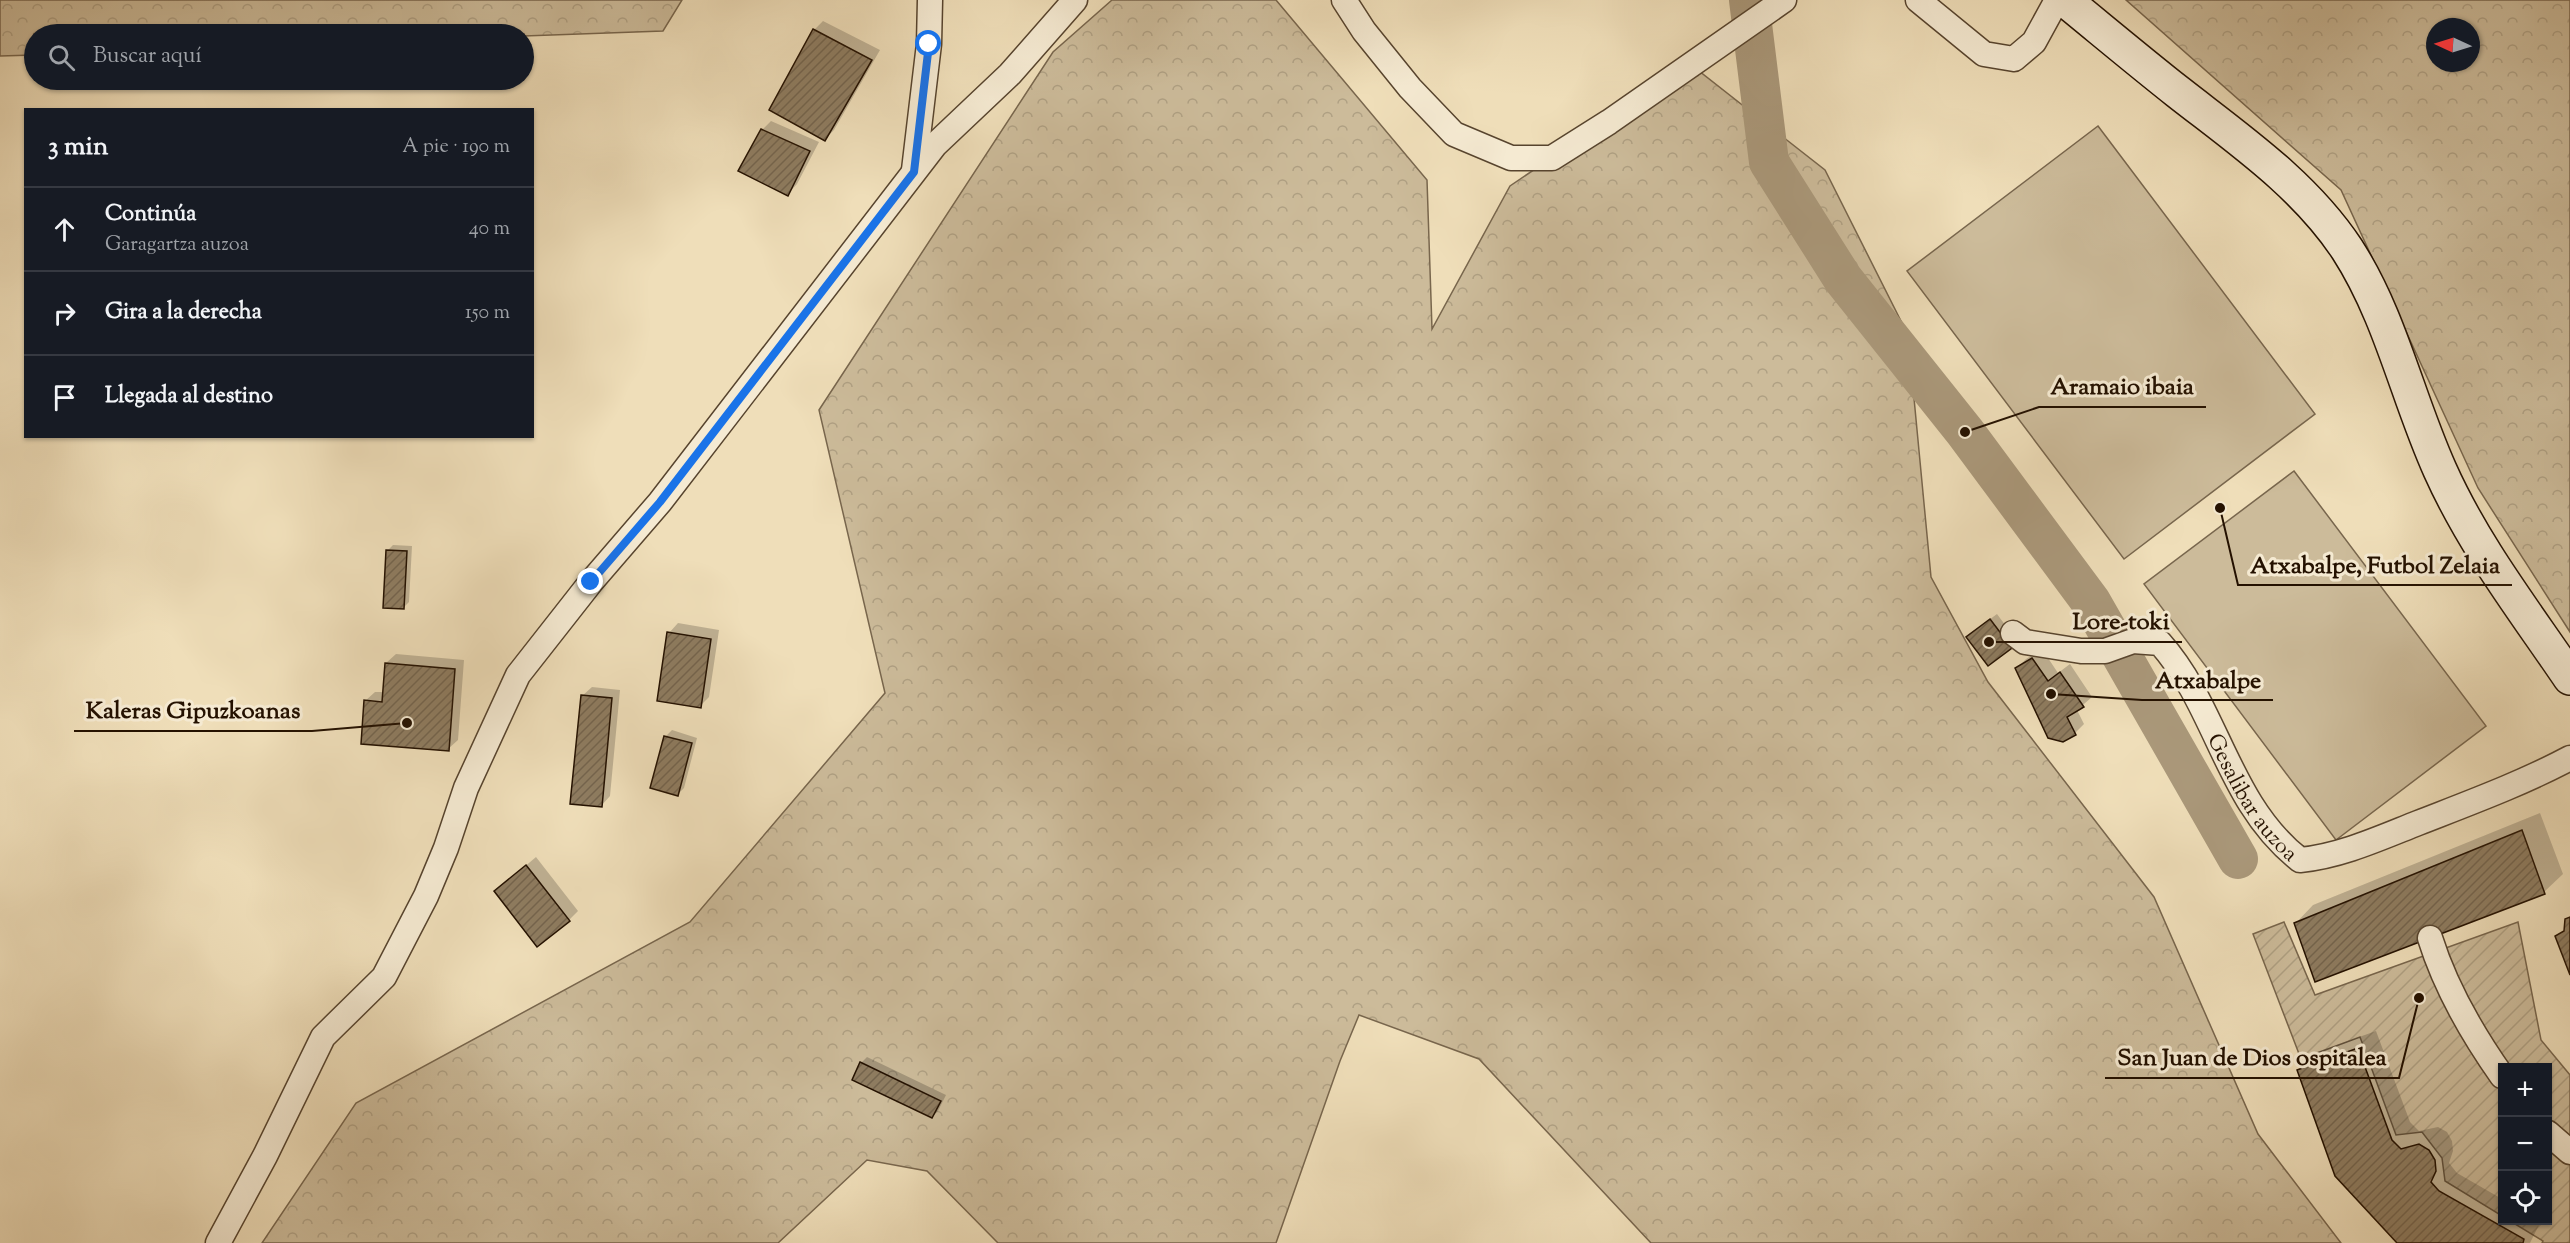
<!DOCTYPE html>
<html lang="es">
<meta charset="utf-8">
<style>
body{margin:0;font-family:"Sorts Mill Goudy",serif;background:#20242c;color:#f1f3f6}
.controls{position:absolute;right:18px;bottom:18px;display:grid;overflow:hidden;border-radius:0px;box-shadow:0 2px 4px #0004}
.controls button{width:54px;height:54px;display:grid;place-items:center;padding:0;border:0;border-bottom:2px solid #363941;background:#171b24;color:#f1f3f6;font:30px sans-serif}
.compass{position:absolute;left:2426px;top:18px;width:54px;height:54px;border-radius:50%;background:#171b24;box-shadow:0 2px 4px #0004;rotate:274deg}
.stop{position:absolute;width:18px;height:18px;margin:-14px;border:4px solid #1a73e8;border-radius:50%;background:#fff}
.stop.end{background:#1a73e8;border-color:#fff;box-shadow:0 2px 6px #0008}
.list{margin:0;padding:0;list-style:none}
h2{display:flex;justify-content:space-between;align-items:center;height:78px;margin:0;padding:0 24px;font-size:26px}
h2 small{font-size:20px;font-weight:400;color:#9ea1a6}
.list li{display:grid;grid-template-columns:39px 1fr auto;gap:18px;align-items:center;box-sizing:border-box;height:84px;padding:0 24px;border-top:2px solid #363941}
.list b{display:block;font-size:22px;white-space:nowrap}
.list p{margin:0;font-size:20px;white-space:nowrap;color:#9ea1a6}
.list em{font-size:20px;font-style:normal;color:#9ea1a6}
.icon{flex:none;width:33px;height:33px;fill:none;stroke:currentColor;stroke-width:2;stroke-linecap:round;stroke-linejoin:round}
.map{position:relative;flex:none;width:2570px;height:1243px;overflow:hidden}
.search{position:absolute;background:#171b24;box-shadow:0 2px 4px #0004;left:24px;top:24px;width:510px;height:66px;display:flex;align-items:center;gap:15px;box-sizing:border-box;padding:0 21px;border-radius:33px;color:#9ea1a6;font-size:22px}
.panel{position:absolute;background:#171b24;box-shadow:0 2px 4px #0004;left:24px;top:108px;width:510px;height:330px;border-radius:0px}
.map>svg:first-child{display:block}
</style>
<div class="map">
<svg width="2570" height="1243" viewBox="0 0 2570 1243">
<defs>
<pattern id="forest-crowns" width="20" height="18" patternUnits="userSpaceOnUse" patternTransform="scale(1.5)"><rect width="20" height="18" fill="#ccbb9a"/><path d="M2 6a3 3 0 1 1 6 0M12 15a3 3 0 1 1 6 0" fill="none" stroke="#afa083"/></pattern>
<pattern id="garden-furrows" width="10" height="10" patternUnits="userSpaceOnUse" patternTransform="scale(1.5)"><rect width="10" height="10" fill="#ccbb9a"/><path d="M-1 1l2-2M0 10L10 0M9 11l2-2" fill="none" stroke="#afa083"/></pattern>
<pattern id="building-hatch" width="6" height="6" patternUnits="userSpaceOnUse" patternTransform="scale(1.5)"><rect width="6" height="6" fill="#8e7c60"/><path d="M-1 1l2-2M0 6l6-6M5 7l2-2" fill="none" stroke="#74644d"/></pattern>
</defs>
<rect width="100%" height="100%" fill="#efdeb9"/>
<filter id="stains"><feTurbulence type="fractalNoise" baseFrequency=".00333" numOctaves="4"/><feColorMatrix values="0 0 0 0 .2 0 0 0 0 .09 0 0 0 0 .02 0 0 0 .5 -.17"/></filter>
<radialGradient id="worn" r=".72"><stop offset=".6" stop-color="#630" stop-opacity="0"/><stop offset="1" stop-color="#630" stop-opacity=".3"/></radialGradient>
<path fill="#ccbb9a" stroke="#78664d" stroke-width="1.5" d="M 2098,126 L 2315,414 L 2124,559 L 1907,271 Z
M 2294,471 L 2486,726 L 2336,840 L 2144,584 Z"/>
<path fill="url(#forest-crowns)" stroke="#78664d" stroke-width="1.5" fill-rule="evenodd" d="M 0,0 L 682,0 L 663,31 L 524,36 L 524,34 L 34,34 L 34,55 L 0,56 Z
M 1112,0 L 1276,0 L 1427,180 L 1432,329 L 1510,186 L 1690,64 L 1825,170 L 1908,335 L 1931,577 L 1988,682 L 2154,897 L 2258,1134 L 2341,1243 L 1651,1243 L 1479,1059 L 1359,1015 L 1340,1061 L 1276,1243 L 998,1243 L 927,1171 L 867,1160 L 778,1243 L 262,1243 L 356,1103 L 690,922 L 885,693 L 819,410 L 1053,52 Z
M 2126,0 L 2570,0 L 2570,632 L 2478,488 L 2341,190 ZM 2435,27 L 2471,27 L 2471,63 L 2435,63 Z"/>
<path fill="url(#garden-furrows)" stroke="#78664d" stroke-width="1.5" d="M 2284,922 L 2315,995 L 2518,922 L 2541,1040 L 2570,1075 L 2570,1243 L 2542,1243 L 2543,1241 L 2510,1221 L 2548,1220 L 2548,1068 L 2502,1068 L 2502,1216 L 2445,1181 L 2442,1158 L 2422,1132 L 2396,1135 L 2360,1037 L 2301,1059 L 2253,934 Z"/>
<path fill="#0003" d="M 823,21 L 880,50 L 834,130 L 825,139 L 814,30 Z
M 771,121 L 819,142 L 797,184 L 788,194 L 762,130 Z
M 393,545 L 412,546 L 409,602 L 403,608 L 387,551 Z
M 1997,614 L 2017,641 L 1989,664 L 1974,631 Z
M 678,623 L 719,630 L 709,697 L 700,706 L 669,633 Z
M 2042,649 L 2058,673 L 2070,664 L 2092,697 L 2077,710 L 2084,724 L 2075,733 L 2017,668 L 2026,659 Z
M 396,654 L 464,660 L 458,740 L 448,749 L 365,701 L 375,692 L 384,692 L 386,663 Z
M 592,687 L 620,690 L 610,796 L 601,806 L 582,696 Z
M 672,730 L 697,738 L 684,788 L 678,794 L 666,736 Z
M 2540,813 L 2563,874 L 2544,892 L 2316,980 L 2295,924 L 2313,905 Z
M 536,857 L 578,911 L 569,920 L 496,891 Z
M 2376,1031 L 2410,1122 L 2419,1131 L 2438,1127 L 2447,1132 L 2452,1141 L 2453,1151 L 2449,1163 L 2457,1173 L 2502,1199 L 2502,1220 L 2541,1221 L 2530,1243 L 2400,1243 L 2298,1071 L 2317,1052 Z
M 867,1057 L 946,1095 L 938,1111 L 932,1117 L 861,1063 Z"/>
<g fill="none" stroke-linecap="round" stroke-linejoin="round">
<path stroke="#aa987a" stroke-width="40" d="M 1749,0 L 1769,162 L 1843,279 L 1965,432 L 2091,602 L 2238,859"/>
</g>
<path fill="url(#building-hatch)" stroke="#241100" stroke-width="1.5" d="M 813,29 L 872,60 L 825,141 L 769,110 Z
M 761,129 L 810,151 L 788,196 L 738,171 Z
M 386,550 L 407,551 L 404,609 L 383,608 Z
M 1990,619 L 2012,648 L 1988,666 L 1966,637 Z
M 667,632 L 711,639 L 701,708 L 657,701 Z
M 2032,658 L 2048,681 L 2060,672 L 2084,707 L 2067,717 L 2076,735 L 2063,742 L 2048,738 L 2015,668 Z
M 385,663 L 455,669 L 449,751 L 361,744 L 364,700 L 382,702 Z
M 581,695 L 612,698 L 602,807 L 570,804 Z
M 664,736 L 692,743 L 678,796 L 650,788 Z
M 2522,830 L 2545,894 L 2315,982 L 2294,923 Z
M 526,865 L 570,921 L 537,947 L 494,891 Z
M 2570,917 L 2570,975 L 2555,936 L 2564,931 L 2565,919 Z
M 2358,1048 L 2392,1140 L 2401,1149 L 2419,1144 L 2429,1150 L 2435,1160 L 2436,1171 L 2431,1182 L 2439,1191 L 2524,1239 L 2523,1243 L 2397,1243 L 2335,1176 L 2297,1070 Z
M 860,1062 L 941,1101 L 932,1118 L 852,1080 Z"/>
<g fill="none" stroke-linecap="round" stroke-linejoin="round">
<g stroke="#57442e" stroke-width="27">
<g id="street">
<path d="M 1344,0 L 1364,31 L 1410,88 L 1454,134 L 1511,158 L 1552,158 L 1609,122 L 1784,0"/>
<path d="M 1918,0 L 1984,54 L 2014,59 L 2034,42 L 2057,0"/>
<path d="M 914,170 L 929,44 L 930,0"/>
<path id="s1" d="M 2013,633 L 2025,642 L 2081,651 L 2105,651 L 2133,641 L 2160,643 C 2218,708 2227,803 2300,860 C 2341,856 2380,838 2418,823 C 2469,803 2521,784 2570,758"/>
<path d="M 2430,938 C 2445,986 2473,1035 2502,1076"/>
<path d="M 2548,1133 L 2570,1152"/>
<path d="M 218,1243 L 265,1156 L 323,1037 L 384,977 L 426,896 L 446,848 L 466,788 L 518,675 L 591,582 L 660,502 L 935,145 L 1010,74 L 1075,0"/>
</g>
</g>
<g stroke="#241100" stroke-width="36">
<path id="secondary" d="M 2065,0 C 2103,31 2140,62 2178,92 C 2238,139 2304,184 2347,249 C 2391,317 2407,397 2440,470 C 2474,546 2524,610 2570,678"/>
</g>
<use href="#street" stroke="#f5ead2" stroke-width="24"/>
<use href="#secondary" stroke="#f5ead2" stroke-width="33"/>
</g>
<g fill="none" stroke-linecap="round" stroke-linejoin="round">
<path stroke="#1a73e8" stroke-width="8" d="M 591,582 L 660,502 L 914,172 L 929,44"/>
</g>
<g text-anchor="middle" stroke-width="6" stroke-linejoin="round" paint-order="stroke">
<g font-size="22" fill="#241100" stroke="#f5ead2">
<text dy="8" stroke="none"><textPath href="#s1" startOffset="333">Gesalibar auzoa</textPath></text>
</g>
</g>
<path fill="none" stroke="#241100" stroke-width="2" d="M1965 432L2039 407H2206M2220 508L2238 585H2512M1989 642L2061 642H2182M2051 694L2142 700H2273M407 723L312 731H74M2419 998L2399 1078H2105"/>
<g fill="#241100" stroke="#f5ead2" stroke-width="2">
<circle cx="1965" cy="432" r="6"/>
<circle cx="2220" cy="508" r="6"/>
<circle cx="1989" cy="642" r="6"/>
<circle cx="2051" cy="694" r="6"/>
<circle cx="407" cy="723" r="6"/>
<circle cx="2419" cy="998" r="6"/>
</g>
<g font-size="24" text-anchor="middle" font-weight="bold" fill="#241100" stroke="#f5ead2" stroke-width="6" stroke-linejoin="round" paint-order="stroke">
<text x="2122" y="394">Aramaio ibaia</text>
<text x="2375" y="573">Atxabalpe, Futbol Zelaia</text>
<text x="2121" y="629">Lore-toki</text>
<text x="2208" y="688">Atxabalpe</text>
<text x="193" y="718">Kaleras Gipuzkoanas</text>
<text x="2252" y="1065">San Juan de Dios ospitalea</text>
</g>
<rect width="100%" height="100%" filter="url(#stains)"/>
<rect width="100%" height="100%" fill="url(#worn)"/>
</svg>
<div class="controls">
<button>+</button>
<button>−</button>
<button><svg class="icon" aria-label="locate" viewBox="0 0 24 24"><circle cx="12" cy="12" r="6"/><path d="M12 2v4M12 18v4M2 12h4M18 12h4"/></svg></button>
</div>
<svg class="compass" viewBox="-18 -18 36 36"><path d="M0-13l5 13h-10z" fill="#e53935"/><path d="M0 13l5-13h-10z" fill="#9ea1a6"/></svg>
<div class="stop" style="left:929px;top:44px"></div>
<div class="stop end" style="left:591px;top:582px"></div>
<div class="search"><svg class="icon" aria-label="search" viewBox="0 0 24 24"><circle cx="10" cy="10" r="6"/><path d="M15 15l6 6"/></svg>Buscar aquí</div>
<section class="panel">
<h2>3 min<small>A pie · 190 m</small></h2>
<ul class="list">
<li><svg class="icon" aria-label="ahead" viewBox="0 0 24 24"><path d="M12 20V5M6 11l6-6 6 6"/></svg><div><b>Continúa</b><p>Garagartza auzoa</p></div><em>40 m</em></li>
<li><svg class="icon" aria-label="right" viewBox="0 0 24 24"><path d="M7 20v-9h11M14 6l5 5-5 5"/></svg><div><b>Gira a la derecha</b></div><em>150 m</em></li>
<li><svg class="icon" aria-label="arrive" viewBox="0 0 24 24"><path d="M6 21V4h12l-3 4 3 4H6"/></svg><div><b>Llegada al destino</b></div></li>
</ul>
</section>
</div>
